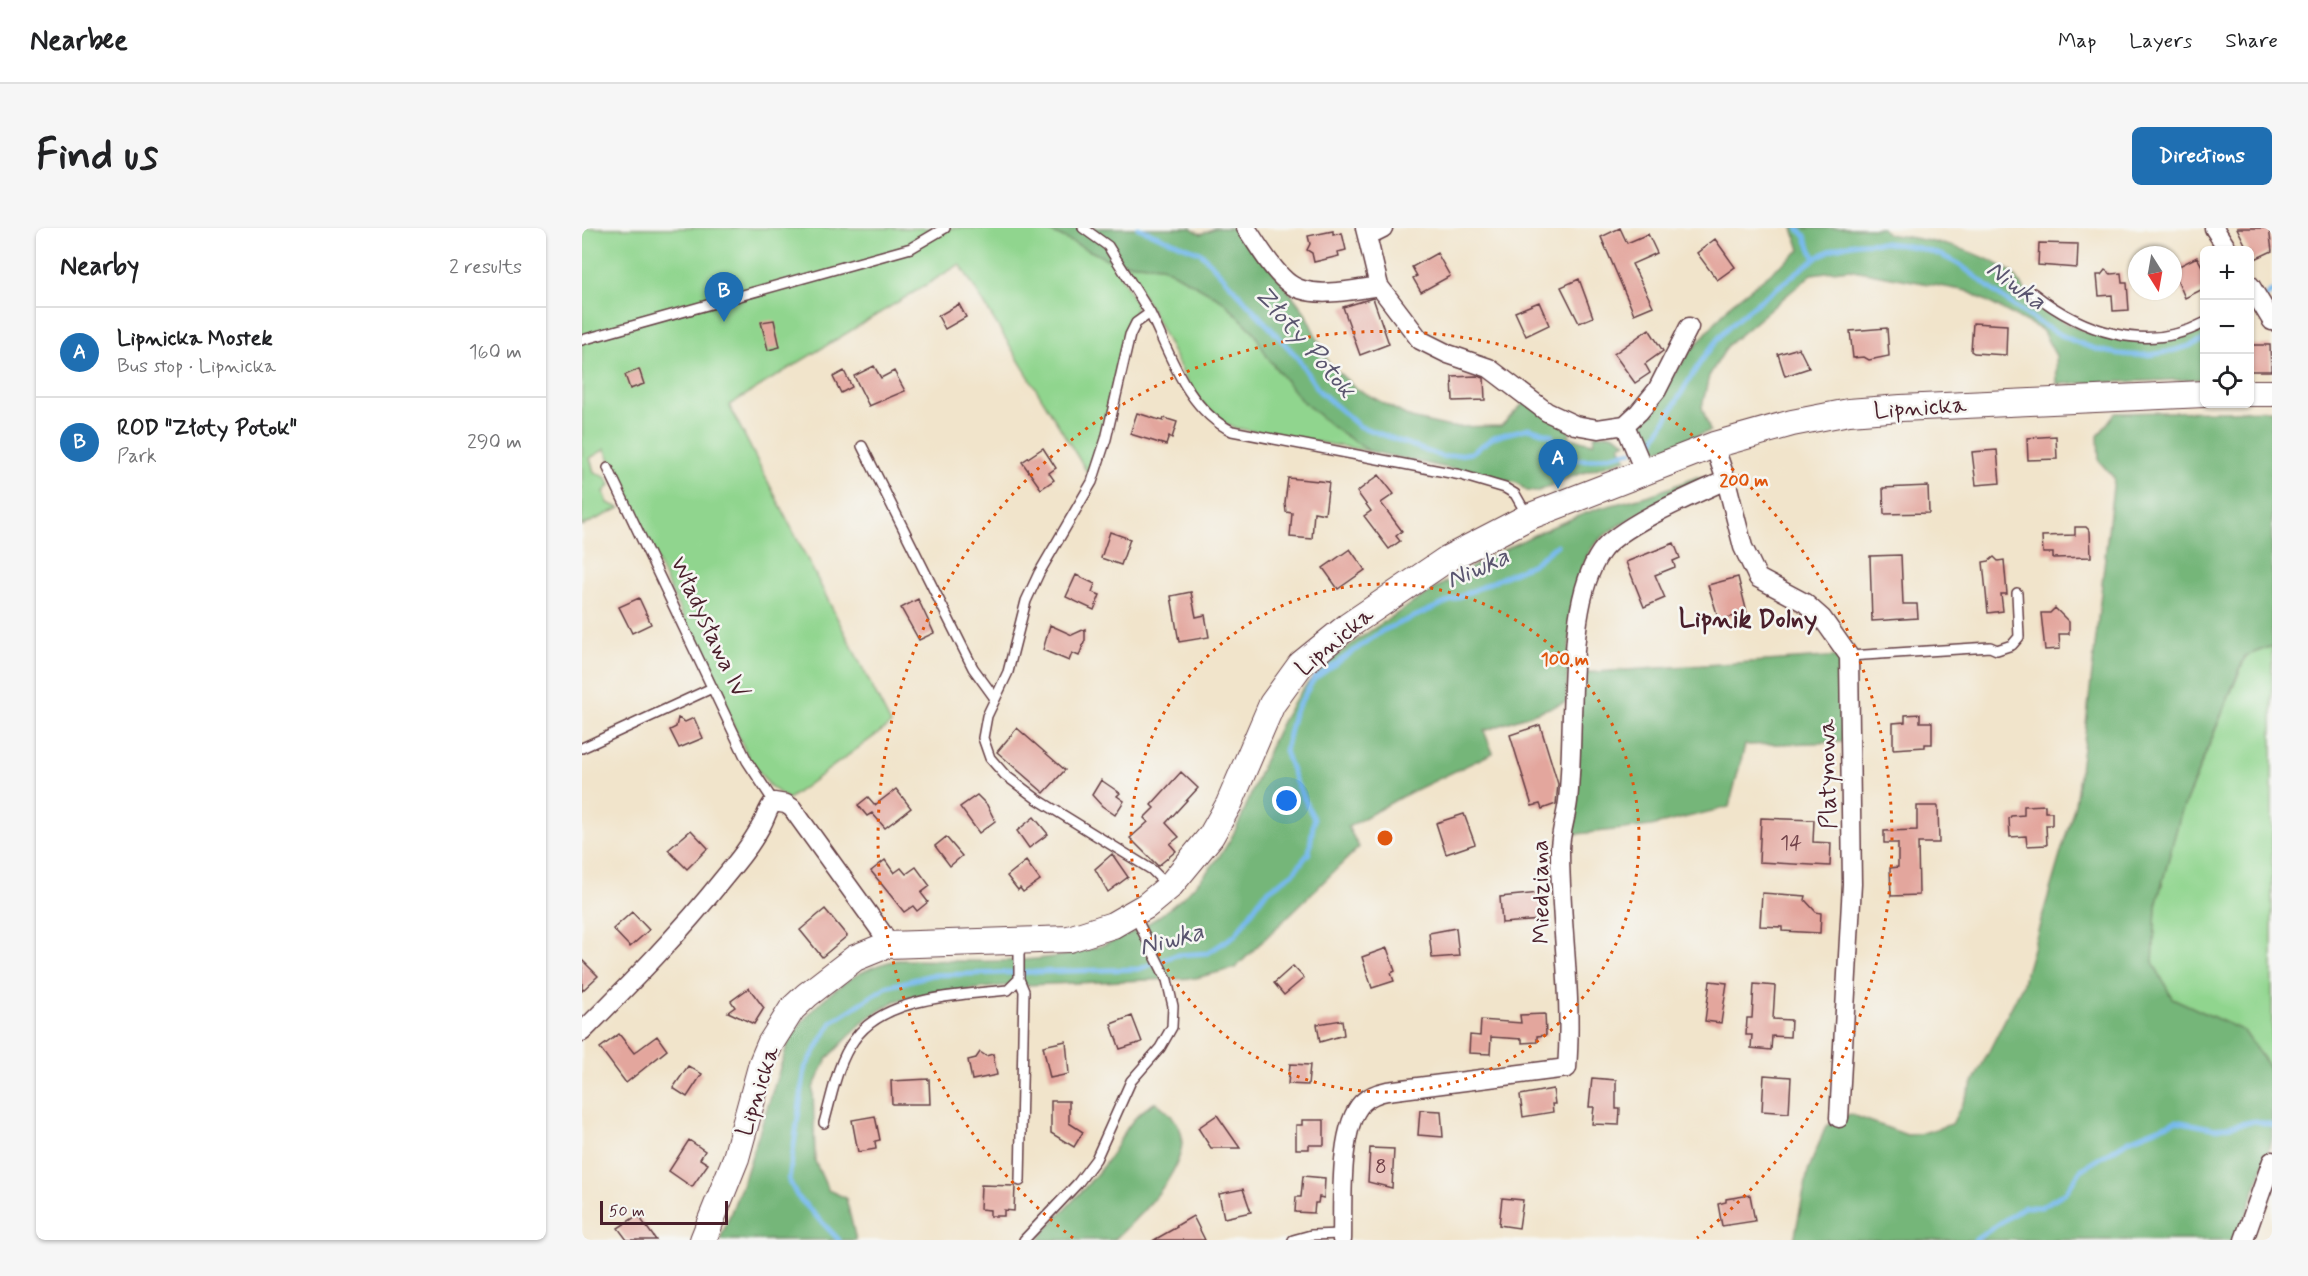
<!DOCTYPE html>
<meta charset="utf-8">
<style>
body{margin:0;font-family:Mynerve,sans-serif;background:#f6f6f6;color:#202124}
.controls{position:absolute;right:18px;top:18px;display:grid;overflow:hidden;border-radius:9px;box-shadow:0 2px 4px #0004}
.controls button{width:54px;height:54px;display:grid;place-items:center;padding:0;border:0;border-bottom:2px solid #e0e0e0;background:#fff;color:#202124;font:30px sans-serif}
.compass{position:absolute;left:1546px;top:18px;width:54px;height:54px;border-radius:50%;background:#fff;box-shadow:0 2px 4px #0004;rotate:169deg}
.scale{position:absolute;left:18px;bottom:15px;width:128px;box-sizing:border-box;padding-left:6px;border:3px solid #4a1f2b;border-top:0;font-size:16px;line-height:21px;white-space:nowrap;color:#4a1f2b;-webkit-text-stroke:4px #f6f6f2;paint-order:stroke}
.you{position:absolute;left:705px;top:573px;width:21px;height:21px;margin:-15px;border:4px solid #fff;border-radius:50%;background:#1a73e8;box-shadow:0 0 0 9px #1a73e833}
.badge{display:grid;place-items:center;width:39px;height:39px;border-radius:50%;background:#1f6fb2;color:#fff;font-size:20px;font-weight:700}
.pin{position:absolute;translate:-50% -50px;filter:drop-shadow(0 2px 3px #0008)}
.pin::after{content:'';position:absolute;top:32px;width:21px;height:18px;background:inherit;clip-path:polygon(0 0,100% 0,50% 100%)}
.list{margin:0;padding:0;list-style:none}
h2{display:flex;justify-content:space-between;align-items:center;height:78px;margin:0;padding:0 24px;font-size:26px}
h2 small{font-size:20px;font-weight:400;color:#757577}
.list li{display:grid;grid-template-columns:39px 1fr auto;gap:18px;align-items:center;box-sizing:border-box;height:90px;padding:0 24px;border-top:2px solid #e0e0e0}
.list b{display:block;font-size:22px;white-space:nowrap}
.list p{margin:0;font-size:20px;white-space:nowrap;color:#757577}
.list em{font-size:20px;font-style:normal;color:#757577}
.icon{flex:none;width:33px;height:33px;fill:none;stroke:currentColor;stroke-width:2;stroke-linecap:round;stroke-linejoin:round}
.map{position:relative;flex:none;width:1690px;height:1012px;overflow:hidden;border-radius:9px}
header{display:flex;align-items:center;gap:36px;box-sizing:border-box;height:84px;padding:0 30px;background:#fff;border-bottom:2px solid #e0e0e0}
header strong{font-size:28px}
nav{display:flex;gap:33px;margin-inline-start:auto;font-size:21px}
.intro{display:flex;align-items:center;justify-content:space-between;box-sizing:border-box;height:144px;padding:0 36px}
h1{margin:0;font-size:42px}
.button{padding:15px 27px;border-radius:9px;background:#1f6fb2;color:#fff;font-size:21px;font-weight:700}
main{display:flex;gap:36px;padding:0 36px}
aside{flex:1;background:#fff;border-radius:9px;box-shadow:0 2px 4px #0004}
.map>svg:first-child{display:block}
</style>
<header>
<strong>Nearbee</strong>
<nav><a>Map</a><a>Layers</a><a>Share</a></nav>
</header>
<div class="intro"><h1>Find us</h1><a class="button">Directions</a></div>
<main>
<aside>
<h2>Nearby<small>2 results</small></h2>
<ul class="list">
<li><span class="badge">A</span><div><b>Lipnicka Mostek</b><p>Bus stop · Lipnicka</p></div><em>160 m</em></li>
<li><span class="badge">B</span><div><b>ROD &quot;Złoty Potok&quot;</b><p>Park</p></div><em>290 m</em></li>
</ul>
</aside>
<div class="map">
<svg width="1690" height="1012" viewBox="0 0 1690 1012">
<rect width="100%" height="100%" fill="#f6f6f2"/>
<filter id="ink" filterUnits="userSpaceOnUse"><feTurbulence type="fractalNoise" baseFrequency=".0167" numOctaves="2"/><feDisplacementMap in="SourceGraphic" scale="12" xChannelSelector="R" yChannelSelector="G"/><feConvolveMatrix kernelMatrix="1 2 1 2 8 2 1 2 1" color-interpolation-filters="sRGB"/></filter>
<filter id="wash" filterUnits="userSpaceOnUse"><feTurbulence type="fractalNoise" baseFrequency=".008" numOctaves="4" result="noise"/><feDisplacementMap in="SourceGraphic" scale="24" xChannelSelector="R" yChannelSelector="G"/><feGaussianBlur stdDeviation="1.35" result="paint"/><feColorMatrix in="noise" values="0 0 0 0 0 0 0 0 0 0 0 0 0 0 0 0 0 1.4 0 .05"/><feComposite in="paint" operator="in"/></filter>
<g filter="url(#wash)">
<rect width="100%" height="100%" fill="#f1e4cb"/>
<path fill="#90d58e" stroke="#6d7a5c" stroke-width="1.5" d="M 0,0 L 461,0 L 531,34 L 554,75 L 553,86 L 536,135 L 529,180 L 508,249 L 378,36 L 147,177 L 309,496 L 206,571 L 188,558 L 167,531 L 23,221 L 8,230 L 12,244 L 25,250 L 28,257 L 22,264 L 26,275 L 38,280 L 0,298 Z
M 542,35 L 580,38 L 640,72 L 672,104 L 686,130 L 718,171 L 751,199 L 787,223 L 653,200 L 632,190 L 609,161 L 568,79 Z
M 1690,418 L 1690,844 L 1662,803 L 1590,770 L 1571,734 L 1574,678 L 1598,588 L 1664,428 Z"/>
<path fill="#74b679" stroke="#5f6a52" stroke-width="1.5" d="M 461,0 L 609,0 L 619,6 L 633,0 L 658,0 L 722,83 L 747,136 L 775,161 L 829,190 L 868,199 L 919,198 L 944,173 L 987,200 L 988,210 L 1011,215 L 1013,207 L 1030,206 L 1044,214 L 1038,217 L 1044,231 L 991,248 L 954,264 L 945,263 L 935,255 L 787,223 L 751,199 L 718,171 L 686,130 L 672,104 L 640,72 L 580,38 L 531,34 Z
M 1211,0 L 1300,0 L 1305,6 C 1347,12 1389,19 1426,42 C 1436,47 1440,62 1448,70 C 1493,112 1567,126 1622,100 L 1622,151 L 1475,156 L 1474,128 L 1460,102 L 1385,63 L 1266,41 L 1230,46 L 1146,117 L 1127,148 L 1120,179 L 1128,203 L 1068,225 L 1058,206 L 1057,195 L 1107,125 L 1149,76 L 1218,22 Z
M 1690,182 L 1690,418 L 1663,428 L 1598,588 L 1574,678 L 1571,734 L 1590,770 L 1662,803 L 1690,844 L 1690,911 L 1656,1012 L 1212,1012 L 1226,943 L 1244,898 L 1268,886 L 1325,907 L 1338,906 L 1370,896 L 1440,758 L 1493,576 L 1503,506 L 1532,250 L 1517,233 L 1516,208 L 1533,185 Z
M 1115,249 L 1122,250 L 1122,254 C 1092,270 1037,291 1014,315 C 988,341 986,438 984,474 L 902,503 L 911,525 L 819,569 L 766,599 L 777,619 L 653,740 L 614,750 L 420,758 L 343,767 L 313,773 L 284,791 L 245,831 L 231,860 L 233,933 L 246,962 L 264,970 L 274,1012 L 138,1012 L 163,949 L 206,815 C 229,776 270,741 315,732 C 422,732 514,747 600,670 C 625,647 646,621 659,590 C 682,538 696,481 739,441 C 760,421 787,404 811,388 C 875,345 942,307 1015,281 C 1031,276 1048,273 1064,268 C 1081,263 1098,255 1115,249 Z
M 1260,428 L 1263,514 L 1163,517 L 1147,579 L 1069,598 L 987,607 L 1000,445 Z
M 574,874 C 585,883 599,894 600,910 C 602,946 556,989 532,1012 L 456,1012 C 477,985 504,962 524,934 C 542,909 545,890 574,874 Z"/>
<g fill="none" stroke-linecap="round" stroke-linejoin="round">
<path stroke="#77baed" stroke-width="5" d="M 556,0 L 619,25 L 715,129 L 737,163 L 777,198 L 861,229 L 889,225 L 912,209 L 947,200 L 969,207 L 981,231 L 1006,232 L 1050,223
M 1216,0 L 1223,8 L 1233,31
M 1668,85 L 1690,63
M 1065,223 C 1088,187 1108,145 1135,112 C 1153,90 1178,73 1200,56 C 1218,42 1239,23 1261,18 C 1293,10 1343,17 1371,33 C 1388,42 1403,57 1418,68 C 1482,115 1543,148 1622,112
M 257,1012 L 215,968 L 207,952 L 223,840 L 250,794 L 304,759 L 349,747 L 557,741 L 594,727 L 626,725 L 653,707 L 683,665 L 711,645 L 727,625 L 732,591 L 714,554 L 703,523 L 712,485 L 732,451 L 800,403 L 951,336 L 975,317
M 1393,1012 L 1442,979 L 1459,979 L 1484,964 L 1500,941 L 1547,912 L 1594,893 L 1634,901 L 1673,893 L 1690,897"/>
</g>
<g id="blocks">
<path fill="#e3a69d" d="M 1038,0 L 1045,15 L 1066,6 L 1075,25 L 1050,36 L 1071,78 L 1052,86 L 1019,9 Z
M 1655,0 L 1687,0 L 1690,23 L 1671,32 Z
M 751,3 L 751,7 L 760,5 L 764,22 L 756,24 L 757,28 L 732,34 L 730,25 L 725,22 L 728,16 L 726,8 Z
M 1133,11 L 1153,39 L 1135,52 L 1115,25 Z
M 1457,15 L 1496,16 L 1495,40 L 1456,37 Z
M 855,25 L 868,48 L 839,64 L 831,50 L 835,48 L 830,39 Z
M 1615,29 L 1623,44 L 1623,60 L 1603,70 L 1591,41 Z
M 1523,42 L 1529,46 L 1539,45 L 1540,55 L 1545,55 L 1547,82 L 1531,83 L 1530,67 L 1517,68 L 1515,47 L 1519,47 Z
M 997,51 L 1011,89 L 997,95 L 979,59 Z
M 791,70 L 807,116 L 778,127 L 761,79 Z
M 957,74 L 967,97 L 944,108 L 933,84 Z
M 377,76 L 384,89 L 363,101 L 356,88 Z
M 192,92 L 198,119 L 186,122 L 179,94 Z
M 1391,95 L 1425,97 L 1424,127 L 1392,125 L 1389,123 Z
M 1305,100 L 1307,128 L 1287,132 L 1282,129 L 1271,130 L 1268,103 Z
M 1067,101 L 1081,123 L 1063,136 L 1068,145 L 1053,155 L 1032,126 Z
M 1668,117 L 1688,117 L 1689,143 L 1668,143 Z
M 1217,120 L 1227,140 L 1203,148 L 1196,126 Z
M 292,138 L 299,150 L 312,143 L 323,163 L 287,178 L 272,148 Z
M 57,141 L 62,156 L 48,161 L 43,147 Z
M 262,143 L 270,159 L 259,165 L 251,149 Z
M 895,148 L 902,150 L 903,172 L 871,173 L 870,149 Z
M 555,185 L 581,193 L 582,190 L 595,194 L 590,210 L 587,208 L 584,217 L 548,206 Z
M 1474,208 L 1475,231 L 1446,232 L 1445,210 Z
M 461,220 L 474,240 L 467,245 L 472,252 L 459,261 L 440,234 Z
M 1415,222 L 1418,255 L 1394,257 L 1390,224 Z
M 797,247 L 812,266 L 799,275 L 820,303 L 814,308 L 818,313 L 807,321 L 782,288 L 789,283 L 775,264 Z
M 706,250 L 747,254 L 743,286 L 732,284 L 730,311 L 708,309 L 710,285 L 704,284 L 703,275 Z
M 1346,258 L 1347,285 L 1302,286 L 1301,260 Z
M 1493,299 L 1504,299 L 1508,303 L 1509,329 L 1471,330 L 1471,325 L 1461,325 L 1460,308 L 1493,307 Z
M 528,304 L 548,311 L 539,337 L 519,330 Z
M 1092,315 L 1098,330 L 1091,333 L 1093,339 L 1073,347 L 1083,370 L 1062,379 L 1044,334 Z
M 768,321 L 783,342 L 756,361 L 741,340 Z
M 1319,327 L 1321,376 L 1335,376 L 1336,390 L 1290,393 L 1288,328 Z
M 1412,329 L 1416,333 L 1422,332 L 1425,366 L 1419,366 L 1421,383 L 1406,385 L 1401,334 L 1407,333 Z
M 494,347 L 513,356 L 510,364 L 518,367 L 512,382 L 484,369 Z
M 1156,349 L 1165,385 L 1137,392 L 1126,357 Z
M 609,364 L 614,389 L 623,387 L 627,409 L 597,414 L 589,368 Z
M 57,370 L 69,396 L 50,405 L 37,379 Z
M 336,371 L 352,405 L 337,412 L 319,380 Z
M 1473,380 L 1487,394 L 1487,406 L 1477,406 L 1478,421 L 1463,422 L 1459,385 L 1468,385 Z
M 468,397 L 490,407 L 503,401 L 503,412 L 497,428 L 490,425 L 487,433 L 461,422 Z
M 1338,486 L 1338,494 L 1350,494 L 1350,516 L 1343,516 L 1343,519 L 1311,521 L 1311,495 L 1323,494 L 1323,487 Z
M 96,490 L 103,494 L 112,490 L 121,510 L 97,520 L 88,502 L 94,499 Z
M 958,497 L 976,556 L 974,576 L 960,581 L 958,576 L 950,578 L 928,507 Z
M 435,500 L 483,542 L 462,565 L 415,524 Z
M 599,544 L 616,560 L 584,595 L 597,609 L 588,616 L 594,623 L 576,638 L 548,610 L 566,594 L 562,590 L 572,580 L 569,577 Z
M 519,552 L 538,565 L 535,568 L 542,573 L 533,587 L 520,578 L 510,567 Z
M 314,561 L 329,580 L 303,600 L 290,585 L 285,588 L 276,577 L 286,569 L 293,577 Z
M 395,567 L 405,577 L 413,593 L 397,605 L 378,579 Z
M 1463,577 L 1463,584 L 1470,584 L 1470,597 L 1464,597 L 1465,617 L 1445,618 L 1444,608 L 1428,609 L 1427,591 L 1429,588 L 1442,587 L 1442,578 Z
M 1335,578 L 1356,578 L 1357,615 L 1336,615 L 1337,667 L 1309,668 L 1308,640 L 1316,639 L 1316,615 L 1302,615 L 1302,603 L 1335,602 Z
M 882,586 L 893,616 L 864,626 L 854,595 Z
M 452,589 L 466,606 L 447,620 L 435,603 Z
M 1179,590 L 1232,592 L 1231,614 L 1249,615 L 1248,638 L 1177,634 Z
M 109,602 L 126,620 L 105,641 L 86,622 Z
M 364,609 L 380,628 L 368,638 L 353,618 Z
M 530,626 L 546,649 L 526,664 L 513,641 Z
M 303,632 L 312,645 L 319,640 L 324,646 L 334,639 L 348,658 L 339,665 L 346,674 L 335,683 L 331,678 L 322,684 L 289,643 Z
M 444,633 L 458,652 L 441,664 L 438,660 L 436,662 L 425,648 Z
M 958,665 L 960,692 L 920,695 L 918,669 Z
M 1180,665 L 1224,668 L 1223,672 L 1234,684 L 1239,685 L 1238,705 L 1200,703 L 1200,699 L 1178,698 Z
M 243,681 L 265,708 L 240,729 L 218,702 Z
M 50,684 L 67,702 L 48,719 L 31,701 Z
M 874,700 L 877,728 L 850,730 L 847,705 Z
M 805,720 L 813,743 L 809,745 L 812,753 L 790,760 L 780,729 Z
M 0,732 L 16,748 L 0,763 Z
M 711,738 L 722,750 L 702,767 L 692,755 Z
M 1128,753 L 1145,755 L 1139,795 L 1123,793 Z
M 1172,756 L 1193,758 L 1191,791 L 1209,792 L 1208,809 L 1190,808 L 1189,822 L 1169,820 L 1170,807 L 1164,807 L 1165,790 L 1170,790 Z
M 167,760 L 182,780 L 172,796 L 146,784 L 153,779 L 149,773 Z
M 963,786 L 964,807 L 955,808 L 955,814 L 940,815 L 940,811 L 909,809 L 908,826 L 887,825 L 888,807 L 898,808 L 899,792 L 939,795 L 938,787 Z
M 550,788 L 560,814 L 538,821 L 529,796 Z
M 760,792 L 762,807 L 738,814 L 735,796 Z
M 37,806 L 52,825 L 75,808 L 85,822 L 44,855 L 18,820 Z
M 484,813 L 487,846 L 468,850 L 461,818 Z
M 398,824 L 404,828 L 411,826 L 415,847 L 390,852 L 386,832 L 394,830 Z
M 708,836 L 728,837 L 726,857 L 706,856 Z
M 106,838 L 120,846 L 105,869 L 91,860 Z
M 1182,847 L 1209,849 L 1207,885 L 1180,883 Z
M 1010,850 L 1034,852 L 1034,881 L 1038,881 L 1037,897 L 1010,896 L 1012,879 L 1007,879 Z
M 347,851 L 348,876 L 310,876 L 309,853 Z
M 971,861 L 973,876 L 970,876 L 971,884 L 941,889 L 938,867 Z
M 469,873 L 487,873 L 487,895 L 501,904 L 492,919 L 469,905 Z
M 838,882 L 859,883 L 861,909 L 836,907 Z
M 635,887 L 658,920 L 629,920 L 616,900 Z
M 293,888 L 298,912 L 293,913 L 294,921 L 276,924 L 270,892 Z
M 720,892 L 742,892 L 742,917 L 727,917 L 727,921 L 714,921 L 714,897 L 720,897 Z
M 107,912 L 123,923 L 118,931 L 126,936 L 110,959 L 87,943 Z
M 788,920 L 812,921 L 810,960 L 786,954 Z
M 721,948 L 743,950 L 742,970 L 737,969 L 736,975 L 733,975 L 732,985 L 713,984 L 714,969 L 719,969 Z
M 399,957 L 433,958 L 432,983 L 422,982 L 422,988 L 408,988 L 408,982 L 398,981 Z
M 661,961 L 669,984 L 642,990 L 637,966 Z
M 1168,967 L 1173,993 L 1140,998 L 1136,976 L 1144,974 L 1144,971 Z
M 920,970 L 941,972 L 937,1000 L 917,997 Z
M 56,987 L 74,1012 L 45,1012 L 36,1000 Z
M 611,988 L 623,1012 L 572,1012 L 595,999 L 594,998 Z"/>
</g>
</g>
<g filter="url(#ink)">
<use href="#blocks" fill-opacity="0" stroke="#633d43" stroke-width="1.5"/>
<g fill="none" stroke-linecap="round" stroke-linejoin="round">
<g stroke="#633d43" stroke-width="12">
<path id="lane" d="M 501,0 L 526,18 L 568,85
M 1451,65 C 1499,103 1564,126 1622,95
M 0,112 L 329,20 L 363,0
M 280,218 L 391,440 L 412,469
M 26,240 L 165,533 L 192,574
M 1267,428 L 1408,419 L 1415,422 L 1430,417 L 1437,409 L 1435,365
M 0,520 L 130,460
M 587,659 L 570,642 L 455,571 L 423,547 L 408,530 L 401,510 L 405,488 L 426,444 L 444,373 L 457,345 L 510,254 L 524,211 L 548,107 L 554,95 L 568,85 C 589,128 605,181 650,203 L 879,247 L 923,260 L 933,266 L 945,287
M 437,715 L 437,751 L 442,763 L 438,953
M 242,895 C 250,868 255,835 272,812 C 302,768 379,767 426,762 L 437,751
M 442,1012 L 496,955 L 514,931 L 549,853 L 578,820 L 590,799 L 591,778 L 585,752 L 553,688
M 711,1012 L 729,1007 L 760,1006"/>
</g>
<g stroke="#633d43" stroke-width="21">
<path id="street" d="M 664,0 C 676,17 688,39 704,53 C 726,73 770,62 797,58 L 838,112 L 866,126 L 907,140 L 965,184 L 993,197 L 1016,201 L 1043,197 L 1057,184 L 1075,162 L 1107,99
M 783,0 L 785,8 L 801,0
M 1632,0 L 1646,22
M 785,8 L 797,58
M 1668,57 L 1690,93
M 1043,197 L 1063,245
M 1144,252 L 1161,319 L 1176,350 L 1223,375 L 1240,390 L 1267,428 L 1270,656 L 1257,890
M 0,804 C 49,755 98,705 141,651 C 155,634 169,617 179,598 C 184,590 185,581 192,574 L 204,576 L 210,580 L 301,706 L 305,717
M 760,1012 C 761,978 756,900 780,875 C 787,868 795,865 805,863 L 985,840 C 991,767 978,695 978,622 C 978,605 984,590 986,573 C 989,545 989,516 990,487 C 992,440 991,364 1019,324 C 1037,298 1113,266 1144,252 L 1132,217
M 1662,1012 L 1690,933"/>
</g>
<g stroke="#633d43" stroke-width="28">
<path id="secondary" d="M 1668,165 L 1690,165
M 121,1012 L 154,930 L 180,835 L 188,816 L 210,781 L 225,767 L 273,730 L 305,717 L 487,711 L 531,697 L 564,678 L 587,659 L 629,608 L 647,576 L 690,476 L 719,436 L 766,398 L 865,331 L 946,289 L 1132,217 L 1210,195 L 1267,184 L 1319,180 L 1622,166"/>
</g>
<use href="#lane" stroke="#fff" stroke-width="9"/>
<use href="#street" stroke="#fff" stroke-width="18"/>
<use href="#secondary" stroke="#fff" stroke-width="26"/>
</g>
</g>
<g fill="none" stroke="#e0560e" stroke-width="3" stroke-dasharray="3 6">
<circle cx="803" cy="610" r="254"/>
<path d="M491 1010A507 507 0 1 1 1115 1010"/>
</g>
<g text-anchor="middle" stroke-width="5" stroke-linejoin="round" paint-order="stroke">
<g font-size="21" fill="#704148">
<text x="1209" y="621">14</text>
<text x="799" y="945">8</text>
</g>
<g font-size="24" fill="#4a1f2b" stroke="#f6f6f2">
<text transform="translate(1338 179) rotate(-4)" y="8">Lipnicka</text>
<text transform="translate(128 399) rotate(65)" y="8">Władysława IV</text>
<text transform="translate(752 413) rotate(-40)" y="8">Lipnicka</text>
<text transform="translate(1245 546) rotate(-91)" y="8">Platynowa</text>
<text transform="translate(958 664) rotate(-91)" y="8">Miedziana</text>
<text transform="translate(175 863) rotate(-72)" y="8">Lipnicka</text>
</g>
<g font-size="26" font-style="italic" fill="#5a556f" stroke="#f6f6f2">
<text transform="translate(1435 56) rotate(36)" y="9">Niwka</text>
<text transform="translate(724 113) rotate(49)" y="9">Złoty Potok</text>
<text transform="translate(895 339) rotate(-24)" y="9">Niwka</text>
<text transform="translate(589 710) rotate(-15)" y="9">Niwka</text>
</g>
<g font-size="26" font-weight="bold" fill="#4a1f2b" stroke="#f6f6f2">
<text x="1166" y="399">Lipnik Dolny</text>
</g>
</g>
<circle cx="803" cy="610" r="9" fill="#e0560e" stroke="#f6f6f2" stroke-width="3"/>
<g font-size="18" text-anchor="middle" font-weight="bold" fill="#e0560e" stroke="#f6f6f2" stroke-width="5" stroke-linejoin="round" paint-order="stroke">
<text x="1162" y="258">200 m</text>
<text x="983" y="437">100 m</text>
</g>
</svg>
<div class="controls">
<button>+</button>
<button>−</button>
<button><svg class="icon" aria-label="locate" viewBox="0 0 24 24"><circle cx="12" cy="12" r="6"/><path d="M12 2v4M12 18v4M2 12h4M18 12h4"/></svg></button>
</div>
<svg class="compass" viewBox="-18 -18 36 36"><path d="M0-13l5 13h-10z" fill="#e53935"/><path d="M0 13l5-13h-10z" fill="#757577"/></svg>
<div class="scale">50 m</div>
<div class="you"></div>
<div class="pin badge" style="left:976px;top:261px">A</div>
<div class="pin badge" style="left:142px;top:94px">B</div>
</div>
</main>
